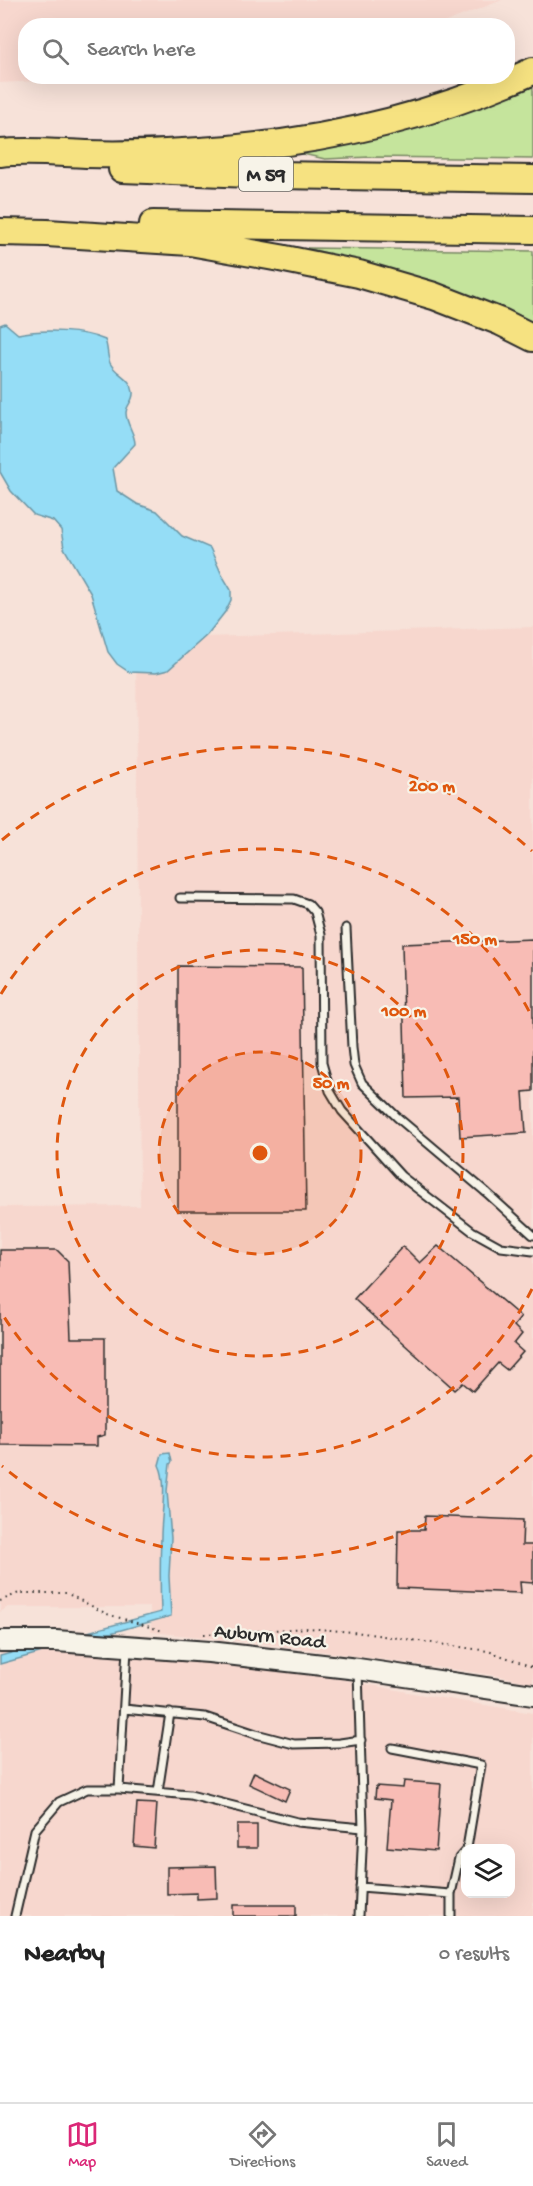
<!DOCTYPE html>
<style>
body{margin:0;font-family:"Gochi Hand",sans-serif;background:#f6f6f6;color:#222}
.controls{position:absolute;right:18px;bottom:18px;display:grid;overflow:hidden;border-radius:12px;box-shadow:0 6px 24px #0002}
.controls button{width:54px;height:54px;display:grid;place-items:center;padding:0;border:0;border-bottom:2px solid #e0e0e0;background:#fff;color:#222;font:30px sans-serif}
.list{margin:0;padding:0;list-style:none}
h2{display:flex;justify-content:space-between;align-items:center;height:78px;margin:0;padding:0 24px;font-size:26px}
h2 small{font-size:20px;font-weight:400;color:#767676}
.icon{flex:none;width:33px;height:33px;fill:none;stroke:currentColor;stroke-width:2;stroke-linecap:round;stroke-linejoin:round}
.map{position:relative;flex:none;width:533px;height:1916px;overflow:hidden}
.search{position:absolute;background:#fff;box-shadow:0 6px 24px #0002;left:18px;right:18px;top:18px;height:66px;display:flex;align-items:center;gap:15px;box-sizing:border-box;padding:0 21px;border-radius:24px;color:#767676;font-size:22px}
.sheet{height:186px;background:#fff}
nav{display:flex;justify-content:space-around;align-items:center;box-sizing:border-box;height:84px;border-top:2px solid #e0e0e0;background:#fff;font-size:16px;color:#767676}
nav a{display:grid;justify-items:center;gap:3px}
nav .on{color:#db2777}
.map>svg:first-child{display:block}
</style>
<div class="map">
<svg width="533" height="1916" viewBox="0 0 533 1916">
<rect width="100%" height="100%" fill="#f7e2d9"/>
<filter id="ink" filterUnits="userSpaceOnUse"><feTurbulence type="fractalNoise" baseFrequency=".0167" numOctaves="2"/><feDisplacementMap in="SourceGraphic" scale="12" xChannelSelector="R" yChannelSelector="G"/><feConvolveMatrix kernelMatrix="1 2 1 2 8 2 1 2 1" color-interpolation-filters="sRGB"/></filter>
<g filter="url(#ink)">
<path fill="#f7d7ce" fill-rule="evenodd" d="M 0,0 L 502,0 L 438,25 L 26,26 L 26,76 L 115,77 L 0,83 Z
M 533,627 L 533,1683 L 500,1676 L 270,1644 L 151,1632 L 150,1607 L 8,1607 L 0,1612 L 0,1207 L 140,1206 L 136,639 Z
M 0,1650 L 220,1663 L 298,1671 L 418,1694 L 533,1713 L 533,1916 L 0,1916 ZM 466,1848 L 510,1848 L 510,1894 L 466,1894 Z"/>
<path fill="#c5e49c" stroke="#788864" stroke-width="1.5" d="M 533,82 L 533,159 L 370,157 L 325,159 L 298,153 Z
M 307,248 L 533,251 L 533,326 L 380,267 Z"/>
<path fill="#95ddf6" stroke="#6b96a5" stroke-width="1.5" d="M 5,323 L 18,334 C 43,329 83,330 105,340 C 108,347 107,356 110,363 C 116,375 131,377 133,392 C 134,401 126,405 126,413 C 126,424 135,433 135,444 L 113,468 L 117,491 L 137,504 L 157,511 L 182,536 L 210,548 L 222,575 L 231,590 L 231,600 L 225,612 L 207,635 L 168,670 L 156,673 L 129,672 L 117,664 L 108,652 L 91,594 L 64,548 L 61,530 L 53,521 L 34,515 L 11,491 L 0,472 L 0,325 Z
M 170,1453 L 172,1462 L 170,1464 L 167,1491 L 171,1538 L 169,1576 L 171,1616 L 0,1664 L 0,1656 L 161,1612 C 160,1586 160,1561 161,1536 C 161,1516 168,1483 159,1465 L 162,1454 Z"/>
<path fill="#f8bcb5" stroke="#2b2b2b" stroke-width="1.5" d="M 533,939 L 533,1091 L 523,1092 L 526,1133 L 460,1137 L 458,1097 L 406,1098 L 402,944 Z
M 178,966 L 302,967 L 306,1211 L 178,1211 Z
M 403,1246 L 420,1263 L 438,1246 L 521,1317 L 514,1326 L 522,1334 L 514,1344 L 523,1352 L 507,1370 L 498,1363 L 473,1391 L 463,1383 L 455,1390 L 354,1299 Z
M 0,1250 L 57,1250 L 68,1261 L 71,1338 L 105,1338 L 105,1435 L 97,1437 L 97,1446 L 0,1445 Z
M 425,1516 L 523,1520 L 522,1545 L 533,1545 L 533,1583 L 520,1582 L 521,1593 L 397,1588 L 398,1530 L 424,1530 Z
M 254,1772 L 290,1789 L 285,1801 L 249,1784 Z
M 404,1781 L 441,1784 L 436,1851 L 387,1847 L 391,1800 L 375,1798 L 376,1786 L 403,1788 Z
M 137,1803 L 157,1804 L 154,1848 L 134,1846 Z
M 237,1825 L 257,1825 L 257,1848 L 237,1848 Z
M 216,1866 L 217,1898 L 197,1899 L 197,1893 L 167,1894 L 167,1867 Z
M 233,1905 L 296,1905 L 296,1916 L 233,1916 Z"/>
<g fill="none" stroke-linecap="round" stroke-linejoin="round">
<g stroke="#2b2b2b" stroke-width="11">
<path id="lane" d="M 180,898 L 294,899 L 308,904 L 315,912 L 321,935 L 322,1063 L 330,1091 L 342,1111 L 401,1176 L 472,1231 L 501,1247 L 533,1251
M 346,928 L 352,1047 L 354,1065 L 362,1083 L 397,1117 L 487,1193 L 533,1235
M 127,1649 L 119,1789 L 190,1795 L 297,1822 L 363,1828
M 358,1671 L 363,1828 L 359,1916
M 124,1709 L 205,1717 L 256,1734 L 294,1744 L 340,1743 L 361,1740
M 392,1748 L 481,1765 L 467,1848
M 158,1792 L 170,1713
M 360,1887 L 451,1894 L 451,1916
M 451,1894 L 459,1858 L 466,1850
M 15,1916 L 35,1830 L 59,1802 L 87,1789 L 119,1789"/>
</g>
<g stroke="#2b2b2b" stroke-width="24">
<path id="secondary" d="M 0,1641 L 56,1641 L 209,1652 L 358,1669 L 533,1695"/>
</g>
<g stroke="#2b2b2b" stroke-width="30">
<path id="highway" d="M 0,153 C 28,150 58,153 86,154 C 124,155 162,154 200,151 C 315,144 427,119 533,71
M 122,169 L 275,175 L 533,179
M 153,224 L 533,230
M 0,232 L 47,233 L 190,242 L 280,258 L 359,274 L 434,296 L 501,322 L 533,338"/>
</g>
<path stroke="#2b2b2b" stroke-width="2" stroke-dasharray="1.5 4.5" stroke-linecap="butt" d="M 0,1601 L 19,1593 L 66,1593 L 107,1614 L 163,1631
M 204,1634 L 308,1628 L 363,1633 L 488,1651 L 533,1667"/>
<use href="#lane" stroke="#f7f3e8" stroke-width="7"/>
<use href="#secondary" stroke="#f7f3e8" stroke-width="20"/>
<use href="#highway" stroke="#f6e281" stroke-width="26"/>
</g>
</g>
<circle cx="260" cy="1153" r="101" fill="#df570e" fill-opacity=".12"/>
<g fill="none" stroke="#df570e" stroke-width="3" stroke-dasharray="10 8">
<circle cx="260" cy="1153" r="101"/>
<circle cx="260" cy="1153" r="203"/>
<path d="M532 1289A304 304 0 0 1 1 1312M1 994A304 304 0 0 1 532 1017"/>
<path d="M532 1455A406 406 0 0 1 2 1466M2 840A406 406 0 0 1 532 851"/>
</g>
<g text-anchor="middle" stroke-width="4.5" stroke-linejoin="round" paint-order="stroke">
<rect fill="#f7f3e8" stroke="#686764" stroke-width="1.5" x="239" y="157" width="54" height="34" rx="4.5"/>
<g font-size="20" font-weight="bold" fill="#2b2b2b">
<text x="266" y="181">M 59</text>
</g>
<g font-size="21" fill="#2b2b2b" stroke="#f7f3e8">
<text transform="translate(270 1635) rotate(6)" y="7">Auburn Road</text>
</g>
</g>
<circle cx="260" cy="1153" r="9" fill="#df570e" stroke="#f7f3e8" stroke-width="3"/>
<g font-size="18" text-anchor="middle" font-weight="bold" fill="#df570e" stroke="#f7f3e8" stroke-width="4.5" stroke-linejoin="round" paint-order="stroke">
<text x="432" y="791">200 m</text>
<text x="475" y="944">150 m</text>
<text x="404" y="1016">100 m</text>
<text x="331" y="1088">50 m</text>
</g>
</svg>
<div class="controls">
<button><svg class="icon" aria-label="layers" viewBox="0 0 24 24"><path d="M12 4l9 5-9 5-9-5zM3 14l9 5 9-5"/></svg></button>
</div>
<div class="search"><svg class="icon" aria-label="search" viewBox="0 0 24 24"><circle cx="10" cy="10" r="6"/><path d="M15 15l6 6"/></svg>Search here</div>
</div>
<section class="sheet">
<h2>Nearby<small>0 results</small></h2>
<ul class="list">
</ul>
</section>
<nav>
<a class="on"><svg class="icon" aria-label="map" viewBox="0 0 24 24"><path d="M3 6l6-2 6 2 6-2v14l-6 2-6-2-6 2zM9 4v14M15 6v14"/></svg>Map</a>
<a><svg class="icon" aria-label="directions" viewBox="0 0 24 24"><path d="M12 3l9 9-9 9-9-9zM9 14v-3h6M13 9l2 2-2 2"/></svg>Directions</a>
<a><svg class="icon" aria-label="saved" viewBox="0 0 24 24"><path d="M7 4h10v16l-5-4-5 4z"/></svg>Saved</a>
</nav>
